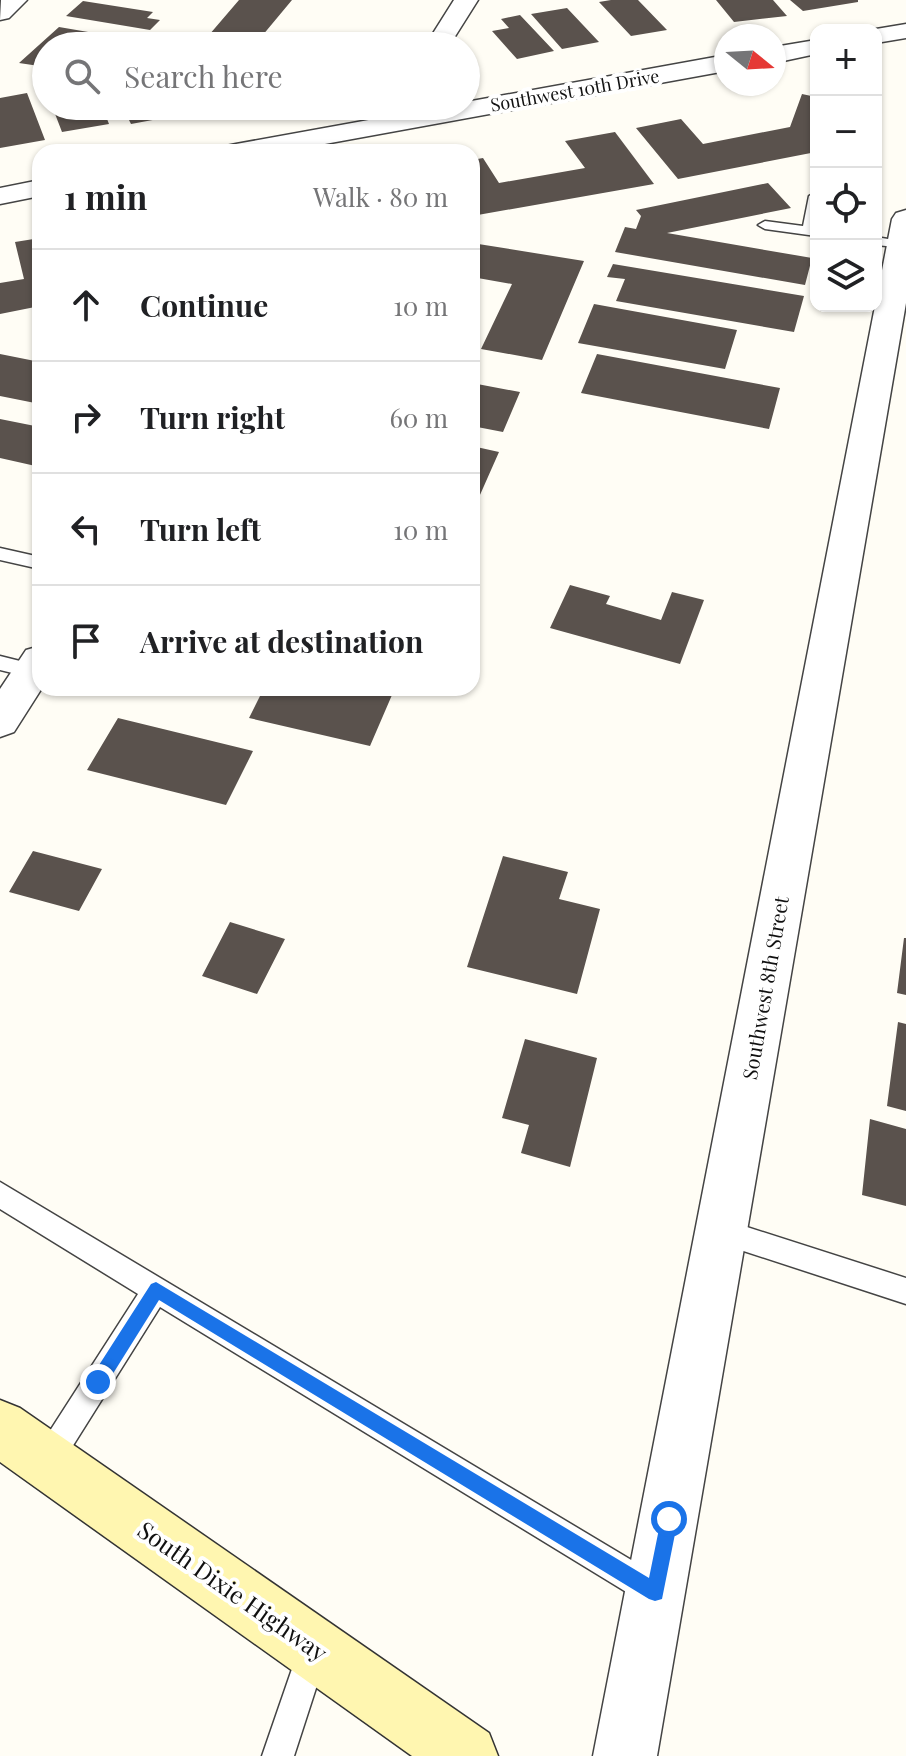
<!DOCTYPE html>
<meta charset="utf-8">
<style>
body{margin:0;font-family:"Playfair Display",serif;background:#f2f2f2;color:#202124}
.controls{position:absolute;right:24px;top:24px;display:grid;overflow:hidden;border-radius:16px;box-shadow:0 2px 6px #0004}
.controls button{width:72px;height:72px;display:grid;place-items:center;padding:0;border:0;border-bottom:2px solid #e0e0e0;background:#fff;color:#202124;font:40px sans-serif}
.compass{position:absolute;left:714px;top:24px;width:72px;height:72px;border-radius:50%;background:#fff;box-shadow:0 2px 6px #0004;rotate:108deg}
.stop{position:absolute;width:24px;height:24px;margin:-18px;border:6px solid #1a73e8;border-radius:50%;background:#fff}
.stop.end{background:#1a73e8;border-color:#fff;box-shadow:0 2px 8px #0008}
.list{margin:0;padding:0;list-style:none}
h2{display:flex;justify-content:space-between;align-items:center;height:104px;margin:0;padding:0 32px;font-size:34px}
h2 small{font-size:26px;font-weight:400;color:#757577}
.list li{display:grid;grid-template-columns:52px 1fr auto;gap:24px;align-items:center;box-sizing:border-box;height:112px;padding:0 32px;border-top:2px solid #e0e0e0}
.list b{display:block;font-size:30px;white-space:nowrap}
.list em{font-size:26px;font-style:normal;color:#757577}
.icon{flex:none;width:44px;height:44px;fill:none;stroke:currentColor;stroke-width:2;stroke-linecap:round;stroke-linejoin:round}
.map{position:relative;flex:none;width:906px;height:1756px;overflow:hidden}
.search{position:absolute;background:#fff;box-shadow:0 2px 6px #0004;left:32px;top:32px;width:448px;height:88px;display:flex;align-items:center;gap:20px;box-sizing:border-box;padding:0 28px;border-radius:44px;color:#757577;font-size:30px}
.panel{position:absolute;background:#fff;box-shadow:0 2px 6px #0004;left:32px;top:144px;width:448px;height:552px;border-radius:24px}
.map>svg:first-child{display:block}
</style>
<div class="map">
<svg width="906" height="1756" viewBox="0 0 906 1756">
<rect width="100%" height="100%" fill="#fffdf5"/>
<path fill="#5a524d" d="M 239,0 L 292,0 L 262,36 L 239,33 L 234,39 L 209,35 Z
M 611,0 L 638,0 L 667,30 L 631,36 L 599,2 Z
M 716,0 L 773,0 L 787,16 L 734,22 Z
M 790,0 L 858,0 L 858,2 L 803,11 Z
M 83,1 L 153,12 L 147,18 L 160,20 L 150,30 L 66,16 Z
M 567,8 L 599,42 L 562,49 L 531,14 Z
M 520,15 L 554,51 L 517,59 L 492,31 L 509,28 L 501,19 Z
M 59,27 L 94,33 L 80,46 L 46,46 L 46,67 L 19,63 Z
M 27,93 L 45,140 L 0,148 L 0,98 Z
M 802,94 L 816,97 L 816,152 L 678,179 L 636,128 L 681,119 L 703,144 L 790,127 Z
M 52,106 L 102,106 L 109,124 L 62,132 Z
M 122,106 L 211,106 L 212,109 L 131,124 Z
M 615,132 L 654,184 L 472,216 L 472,160 L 483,158 L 499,183 L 585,168 L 565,141 Z
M 768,183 L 791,208 L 667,233 L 812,258 L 805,285 L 615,252 L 625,227 L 636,229 L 641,216 L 636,210 Z
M 40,238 L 40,306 L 0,314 L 0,283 L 24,279 L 15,242 Z
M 472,243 L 584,261 L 542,360 L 481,349 L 512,284 L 472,277 Z
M 613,264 L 804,296 L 794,332 L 616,301 L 625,279 L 607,277 Z
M 594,304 L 737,330 L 725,369 L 578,343 Z
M 0,354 L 40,362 L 40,404 L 0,396 Z
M 597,354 L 780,388 L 769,429 L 581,393 Z
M 472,383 L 520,392 L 503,432 L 472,426 Z
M 0,419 L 40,427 L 40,467 L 0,458 Z
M 472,446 L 499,452 L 472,513 Z
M 570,585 L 610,596 L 606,604 L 661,620 L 672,592 L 704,600 L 680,664 L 550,628 Z
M 264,688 L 395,688 L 370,746 L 249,718 Z
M 118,718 L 253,751 L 226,805 L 87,770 Z
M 33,851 L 102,869 L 79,911 L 9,892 Z
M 503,856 L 568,872 L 559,899 L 600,909 L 577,994 L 467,967 Z
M 230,922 L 285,939 L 257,994 L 202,976 Z
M 904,938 L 906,938 L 906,995 L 897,993 Z
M 898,1022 L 906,1024 L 906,1111 L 887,1106 Z
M 525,1039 L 597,1058 L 570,1167 L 521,1153 L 529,1125 L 502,1118 Z
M 870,1119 L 906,1129 L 906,1206 L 862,1195 Z"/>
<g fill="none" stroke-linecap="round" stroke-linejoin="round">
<g stroke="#444" stroke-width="3">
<path id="service" d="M 816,192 L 816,236 L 765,229 L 758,225 L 765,221 L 803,226 L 809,196 Z
M 876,237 L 906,242 L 906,248 L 876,245 Z
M 0,548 L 40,557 L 40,569 L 0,560 Z
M 0,656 L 40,666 L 40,676 L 33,678 L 0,670 Z
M 0,1182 L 663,1579 L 667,1590 L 663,1601 L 652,1605 L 641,1601 L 160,1307 L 57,1471 L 47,1475 L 37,1471 L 33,1461 L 37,1451 L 138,1294 L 0,1209 Z
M 722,1219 L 906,1278 L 906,1304 L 713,1241 L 709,1232 L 713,1223 Z
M 313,1636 L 324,1640 L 328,1651 L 294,1756 L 262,1756 L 302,1640 Z"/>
</g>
<g stroke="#444" stroke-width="3">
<path id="minor" d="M 27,0 L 9,18 L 0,20 L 1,0 Z
M 454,0 L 478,0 L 449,46 L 425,46 Z
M 906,24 L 906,38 L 876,43 L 876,30 L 870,30 Z
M 816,40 L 816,54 L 774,63 L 774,47 Z
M 726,55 L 726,71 L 281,152 L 222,152 L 226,146 L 236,144 L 446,106 L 466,106 L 466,102 Z
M 40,180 L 40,196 L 0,204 L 0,188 Z
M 906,210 L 906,303 L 657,1756 L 593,1756 L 892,219 L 896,213 Z
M 40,646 L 40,688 L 42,688 L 14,732 L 0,737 L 0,689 L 26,650 Z"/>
</g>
<g stroke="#333" stroke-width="3">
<path id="secondary" d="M 0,1400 L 20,1408 L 489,1733 L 498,1756 L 412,1756 L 0,1462 Z"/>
</g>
<use href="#service" fill="#fff" fill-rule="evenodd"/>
<use href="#minor" fill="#fff" fill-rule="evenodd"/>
<use href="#secondary" fill="#fff6b0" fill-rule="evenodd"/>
</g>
<path fill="#1a73e8" d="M 156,1282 L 649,1578 L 661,1519 L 663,1513 L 669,1510 L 676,1513 L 678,1519 L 662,1599 L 655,1601 L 649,1599 L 159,1300 L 104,1388 L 98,1390 L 92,1388 L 90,1382 L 92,1376 L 151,1284 Z"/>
<g text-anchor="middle" stroke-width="8" stroke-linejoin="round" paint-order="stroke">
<g font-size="18" fill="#111" stroke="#fff">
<text transform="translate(575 91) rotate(-10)" y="6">Southwest 10th Drive</text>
</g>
<g font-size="20" fill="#111" stroke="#fff">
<text transform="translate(766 988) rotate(-80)" y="7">Southwest 8th Street</text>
</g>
<g font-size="24" fill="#111" stroke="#fff">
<text transform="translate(232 1592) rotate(35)" y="8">South Dixie Highway</text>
</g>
</g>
</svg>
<div class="controls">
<button>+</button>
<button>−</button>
<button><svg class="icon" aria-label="locate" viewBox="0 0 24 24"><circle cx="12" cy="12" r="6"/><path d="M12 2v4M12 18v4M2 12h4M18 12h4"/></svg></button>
<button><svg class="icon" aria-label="layers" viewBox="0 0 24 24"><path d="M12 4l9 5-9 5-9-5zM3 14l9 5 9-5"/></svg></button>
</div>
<svg class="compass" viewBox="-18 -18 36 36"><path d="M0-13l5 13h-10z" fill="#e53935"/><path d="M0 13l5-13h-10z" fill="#757577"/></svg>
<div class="stop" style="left:669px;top:1519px"></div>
<div class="stop end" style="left:98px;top:1382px"></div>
<div class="search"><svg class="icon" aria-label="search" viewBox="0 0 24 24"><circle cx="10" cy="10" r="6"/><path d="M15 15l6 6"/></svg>Search here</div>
<section class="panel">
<h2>1 min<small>Walk · 80 m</small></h2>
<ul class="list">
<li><svg class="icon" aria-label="ahead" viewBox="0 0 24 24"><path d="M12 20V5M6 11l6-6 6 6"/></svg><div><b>Continue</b></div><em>10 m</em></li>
<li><svg class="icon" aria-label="right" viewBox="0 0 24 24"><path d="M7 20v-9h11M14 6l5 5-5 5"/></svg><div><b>Turn right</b></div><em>60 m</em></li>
<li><svg class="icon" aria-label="left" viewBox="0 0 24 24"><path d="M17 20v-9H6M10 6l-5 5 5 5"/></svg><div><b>Turn left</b></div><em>10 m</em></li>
<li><svg class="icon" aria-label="arrive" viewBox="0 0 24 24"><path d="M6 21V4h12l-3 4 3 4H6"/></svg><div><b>Arrive at destination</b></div></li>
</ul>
</section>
</div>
